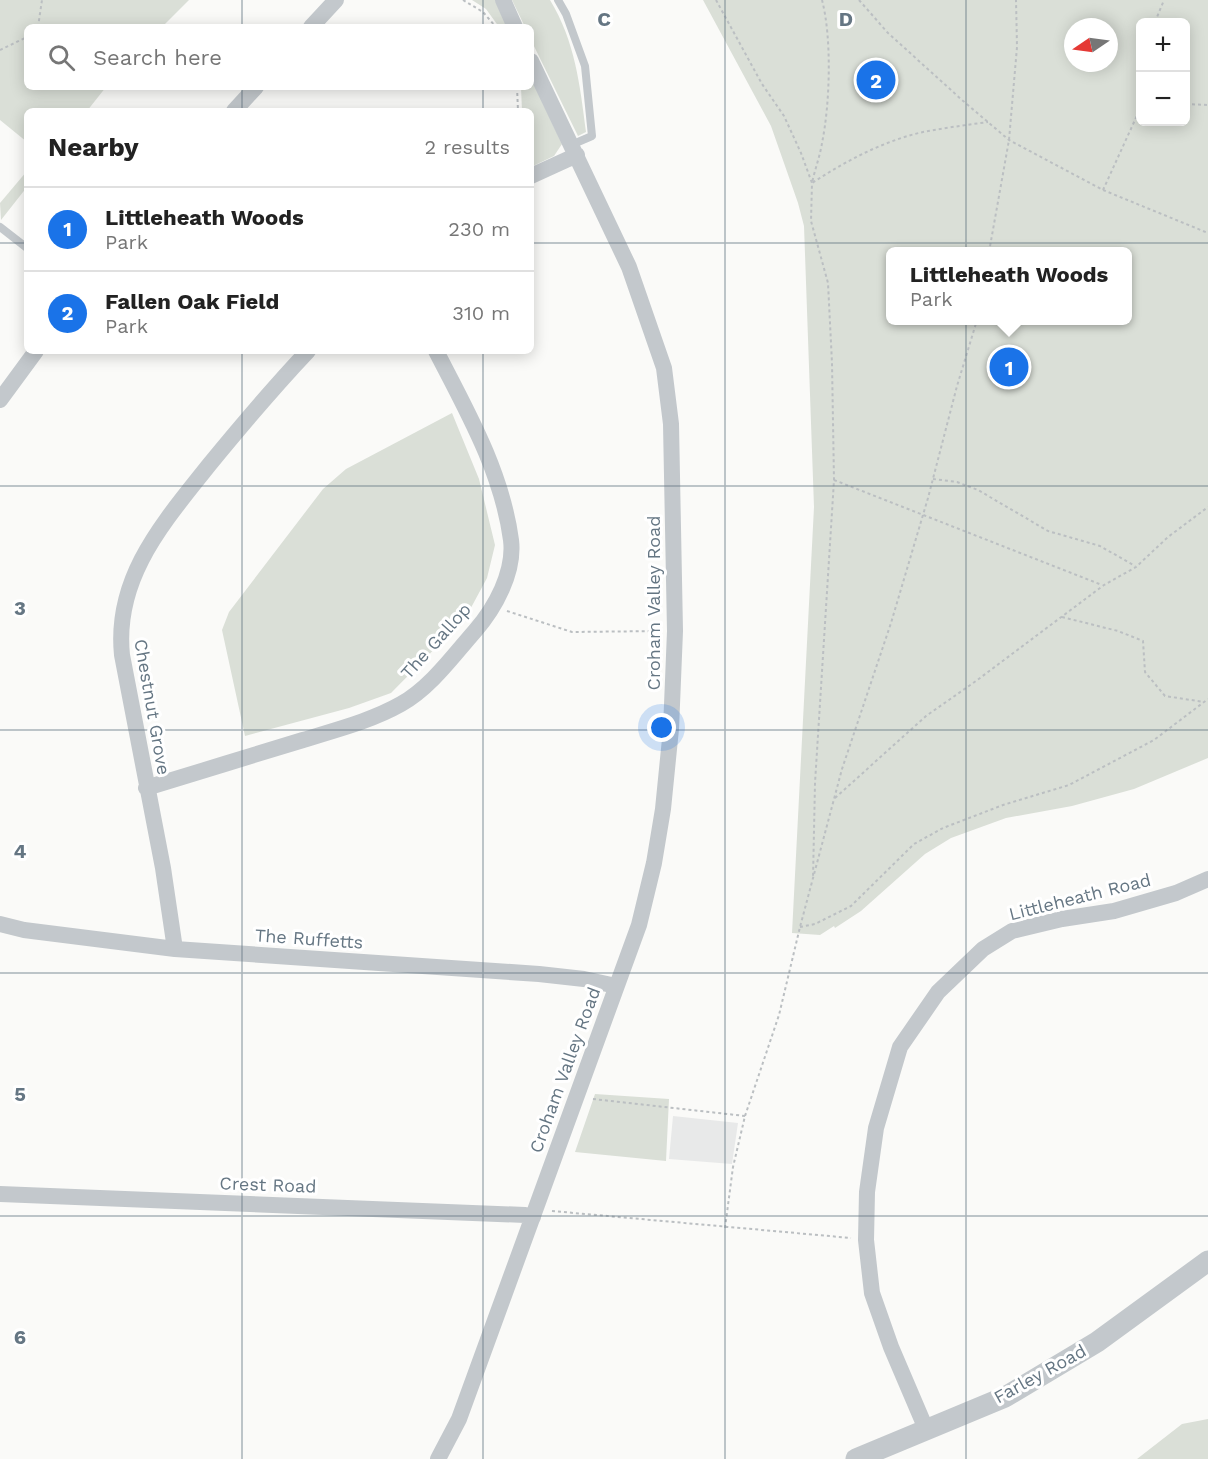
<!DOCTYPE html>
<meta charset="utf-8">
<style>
body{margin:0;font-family:"Work Sans",sans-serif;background:#f2f2f2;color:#222}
.controls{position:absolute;right:18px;top:18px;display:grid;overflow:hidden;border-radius:9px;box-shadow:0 3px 15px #0003}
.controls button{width:54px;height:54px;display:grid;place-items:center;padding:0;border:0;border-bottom:2px solid #e0e0e0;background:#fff;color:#222;font:30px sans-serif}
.compass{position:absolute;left:1064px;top:18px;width:54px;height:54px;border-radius:50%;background:#fff;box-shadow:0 3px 15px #0003;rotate:257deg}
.you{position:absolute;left:662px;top:728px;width:21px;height:21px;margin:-15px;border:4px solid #fff;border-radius:50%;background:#1a73e8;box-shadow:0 0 0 9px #1a73e833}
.badge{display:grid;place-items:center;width:39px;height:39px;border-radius:50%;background:#1a73e8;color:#fff;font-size:20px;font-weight:700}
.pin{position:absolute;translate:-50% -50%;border:3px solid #fff;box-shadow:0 2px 6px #0006}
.popup{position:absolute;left:886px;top:247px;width:246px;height:78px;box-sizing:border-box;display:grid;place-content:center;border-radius:9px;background:#fff;filter:drop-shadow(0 2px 4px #0005);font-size:20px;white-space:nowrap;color:#767676}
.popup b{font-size:22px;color:#222}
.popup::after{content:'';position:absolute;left:50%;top:100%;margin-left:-12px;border:12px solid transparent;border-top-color:#fff}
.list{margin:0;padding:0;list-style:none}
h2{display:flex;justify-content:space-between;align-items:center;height:78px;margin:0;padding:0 24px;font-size:26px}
h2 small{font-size:20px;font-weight:400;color:#767676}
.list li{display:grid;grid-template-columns:39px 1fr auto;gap:18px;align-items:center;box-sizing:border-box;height:84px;padding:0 24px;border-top:2px solid #e0e0e0}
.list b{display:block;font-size:22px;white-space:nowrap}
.list p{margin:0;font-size:20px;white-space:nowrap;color:#767676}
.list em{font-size:20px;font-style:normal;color:#767676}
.icon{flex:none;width:33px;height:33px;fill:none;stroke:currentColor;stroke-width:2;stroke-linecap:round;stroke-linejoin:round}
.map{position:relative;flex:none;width:1208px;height:1459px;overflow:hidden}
.search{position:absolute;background:#fff;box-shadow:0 3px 15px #0003;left:24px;top:24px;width:510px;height:66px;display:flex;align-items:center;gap:15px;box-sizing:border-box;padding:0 21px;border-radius:9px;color:#767676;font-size:22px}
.panel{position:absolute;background:#fff;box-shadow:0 3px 15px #0003;left:24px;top:108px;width:510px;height:246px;border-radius:9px}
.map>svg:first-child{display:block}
</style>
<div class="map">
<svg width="1208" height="1459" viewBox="0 0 1208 1459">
<rect width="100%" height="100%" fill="#fafaf8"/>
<path fill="#e8e9e9" d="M 673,1116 L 738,1123 L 732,1164 L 669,1159 Z"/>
<path fill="#dadfd7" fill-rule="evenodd" d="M 0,0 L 189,0 L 162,27 L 27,27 L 27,87 L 106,87 L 87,111 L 27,111 L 27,142 L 0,120 Z
M 472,0 L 495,0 L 507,27 L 499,27 L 486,9 Z
M 512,0 L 550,0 C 575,41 580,85 586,132 L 578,136 L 531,40 L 531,27 L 525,27 Z
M 703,0 L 1208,0 L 1208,758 L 1134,789 L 1072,806 L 1006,818 L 951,838 L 925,854 L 861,911 L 835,928 L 834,926 L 820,935 L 792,933 L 814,507 L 804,226 L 798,203 L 771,126 ZM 1140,22 L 1186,22 L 1186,122 L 1140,122 ZM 1073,27 L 1109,27 L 1109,63 L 1073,63 ZM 890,252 L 1128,252 L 1128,320 L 890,320 Z
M 531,78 L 562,144 L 554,156 L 531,167 L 531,111 L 522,111 L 521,87 L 531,87 Z
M 27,171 L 27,187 L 1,220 L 0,203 Z
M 452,413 L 479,479 L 495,545 L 487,578 L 466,617 L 391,693 L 349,708 L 245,736 L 222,630 L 229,612 L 323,489 L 346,469 Z
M 595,1094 L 669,1099 L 666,1161 L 575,1152 Z
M 1208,1419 L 1208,1459 L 1137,1459 L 1182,1424 Z"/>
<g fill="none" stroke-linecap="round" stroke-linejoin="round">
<path stroke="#bbbfc2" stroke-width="2" stroke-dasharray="3 3" stroke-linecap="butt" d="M 463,0 L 483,12 L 496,27
M 716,0 L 762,84 L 784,116 L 801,153 L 812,183 L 811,221 L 828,283 L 832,363 L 834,480 L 815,783 L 813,878
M 822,0 C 832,38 830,104 822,143 C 820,156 815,169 812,183 C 846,161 883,141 923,132 C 944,128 966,125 988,122
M 859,0 L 888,33 L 962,100 L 1009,140 L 1103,190 L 1208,233
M 1155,22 L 1164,0
M 38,27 L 42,0
M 0,50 L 27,37
M 517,87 L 518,111
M 1186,104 L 1208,105
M 1103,190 L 1140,109
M 989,252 L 1009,140 L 1017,47 L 1016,0
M 933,479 L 957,482 L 978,490 L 1048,531 L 1100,546 L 1135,566
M 834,480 L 1102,585
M 507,611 L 572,632 L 660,631
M 1062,617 L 1118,631 L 1143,641 L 1145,672 L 1165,696 L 1204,702
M 835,798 L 926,716 L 976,681 L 1104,585 L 1136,567 L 1168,537 L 1208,507
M 800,927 L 815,924 L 851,906 L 914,844 L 943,828 L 1003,805 L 1069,785 L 1154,740 L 1208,699
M 593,1099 L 745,1116
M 552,1211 L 851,1238
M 725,1228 L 733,1167 L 745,1116 L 779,1015 L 800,927 L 842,769 L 891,623 L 928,498 L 957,386 L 977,320"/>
<path stroke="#c3c8cc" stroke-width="8" d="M 558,0 L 566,14 L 585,66 L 592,136 L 571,145
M 0,227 L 27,248"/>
<path stroke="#c3c8cc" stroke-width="16" d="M 503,0 L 515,27
M 311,27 L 336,0
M 234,111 L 256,87
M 531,176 L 577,155
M 0,400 L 36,351
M 146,788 C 198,772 251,756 303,740 C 335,730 371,721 401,704 C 430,688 453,656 475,631 C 495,608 515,572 511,540 C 502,472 467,411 436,351
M 0,924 L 24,930 L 175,949 L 539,974 L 584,979 L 616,986
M 175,949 L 163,868 L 122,655 C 114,577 164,522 209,465 C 241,426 273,388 308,351
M 0,1194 L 525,1215 L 533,1217
M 926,1429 L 891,1347 L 872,1293 L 866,1240 L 867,1192 L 876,1128 L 900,1047 L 938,992 L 983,949 L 1012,931 L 1062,919 L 1114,911 L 1176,893 L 1208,879
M 438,1459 L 459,1419 L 639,925 L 654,863 L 663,809 L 671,729 L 675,631 L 671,424 L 664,368 L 629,267 L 531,61"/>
<path stroke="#c3c8cc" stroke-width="21" d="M 856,1459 L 1005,1397 L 1097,1342 L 1208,1261"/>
</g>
<path fill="none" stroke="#657683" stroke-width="1.5" stroke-opacity="0.55" d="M 242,0 L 242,27M 483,0 L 483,27M 725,0 L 725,1459M 966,0 L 966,1459M 242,87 L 242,111M 483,87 L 483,111M 0,243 L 27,243M 531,243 L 1208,243M 242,351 L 242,1459M 483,351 L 483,1459M 0,486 L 1208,486M 0,730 L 1208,730M 0,973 L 1208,973M 0,1216 L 1208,1216"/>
<g text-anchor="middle" stroke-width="6" stroke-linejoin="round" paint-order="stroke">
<g font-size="18" fill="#657683" stroke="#fff">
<text transform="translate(654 603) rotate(-90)" y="6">Croham Valley Road</text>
<text transform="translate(436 641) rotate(-48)" y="6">The Gallop</text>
<text transform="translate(152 707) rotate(80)" y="6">Chestnut Grove</text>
<text transform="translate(1080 897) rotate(-14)" y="6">Littleheath Road</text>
<text transform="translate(309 939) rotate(4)" y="6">The Ruffetts</text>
<text transform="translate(565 1070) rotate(-70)" y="6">Croham Valley Road</text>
<text transform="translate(268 1185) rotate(2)" y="6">Crest Road</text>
<text transform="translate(1040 1374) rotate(-29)" y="6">Farley Road</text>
</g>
</g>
<g font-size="20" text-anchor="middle" font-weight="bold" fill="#657683" stroke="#fff" stroke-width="6" stroke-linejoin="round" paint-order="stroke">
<text x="604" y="26">C</text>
<text x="846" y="26">D</text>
<text x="20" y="615">3</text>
<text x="20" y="858">4</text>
<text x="20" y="1101">5</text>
<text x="20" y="1344">6</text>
</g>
</svg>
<div class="controls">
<button>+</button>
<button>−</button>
</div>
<svg class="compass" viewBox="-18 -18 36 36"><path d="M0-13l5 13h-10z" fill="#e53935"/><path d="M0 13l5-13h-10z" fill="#767676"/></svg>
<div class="you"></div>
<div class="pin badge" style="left:1009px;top:367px">1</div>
<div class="popup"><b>Littleheath Woods</b>Park</div>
<div class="pin badge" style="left:876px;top:80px">2</div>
<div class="search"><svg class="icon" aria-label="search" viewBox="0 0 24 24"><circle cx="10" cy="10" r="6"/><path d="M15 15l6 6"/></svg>Search here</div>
<section class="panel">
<h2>Nearby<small>2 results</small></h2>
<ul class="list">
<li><span class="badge">1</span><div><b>Littleheath Woods</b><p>Park</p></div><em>230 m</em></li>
<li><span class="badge">2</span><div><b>Fallen Oak Field</b><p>Park</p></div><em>310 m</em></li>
</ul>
</section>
</div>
